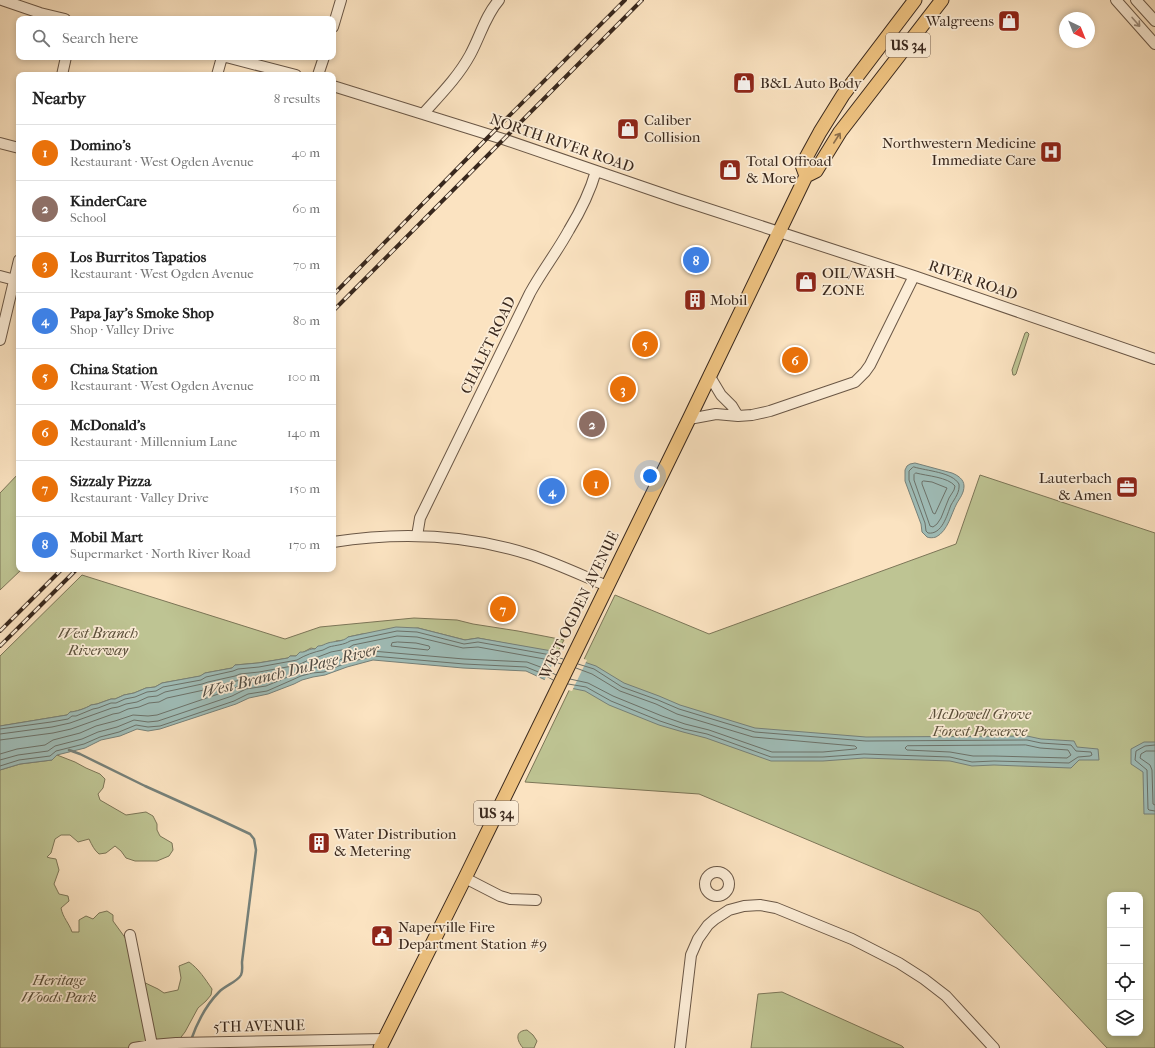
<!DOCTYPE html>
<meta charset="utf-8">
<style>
body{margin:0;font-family:"IM FELL French Canon",serif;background:#f6f6f6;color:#222}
.controls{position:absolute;right:12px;bottom:12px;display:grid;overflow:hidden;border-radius:8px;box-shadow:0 2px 6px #0003}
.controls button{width:36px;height:36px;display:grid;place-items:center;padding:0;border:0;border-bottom:1px solid #e0e0e0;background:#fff;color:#222;font:20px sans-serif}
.compass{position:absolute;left:1059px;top:12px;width:36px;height:36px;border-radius:50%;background:#fff;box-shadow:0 2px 6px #0003;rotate:137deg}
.you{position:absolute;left:650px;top:476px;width:14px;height:14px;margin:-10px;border:3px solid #fff;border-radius:50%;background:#1a73e8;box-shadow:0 0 0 6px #1a73e833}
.badge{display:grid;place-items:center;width:26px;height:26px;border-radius:50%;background:#8f2418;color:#fff;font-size:13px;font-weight:700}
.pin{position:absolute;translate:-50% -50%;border:2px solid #fff;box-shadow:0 1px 4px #0006}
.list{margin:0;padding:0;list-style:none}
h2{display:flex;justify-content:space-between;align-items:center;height:52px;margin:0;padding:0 16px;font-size:17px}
h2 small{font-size:13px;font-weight:400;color:#767676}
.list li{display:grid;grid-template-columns:26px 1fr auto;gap:12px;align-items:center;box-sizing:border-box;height:56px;padding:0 16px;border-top:1px solid #e0e0e0}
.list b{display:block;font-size:15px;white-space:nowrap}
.list p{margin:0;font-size:13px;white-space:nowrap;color:#767676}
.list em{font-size:13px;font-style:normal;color:#767676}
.icon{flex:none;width:22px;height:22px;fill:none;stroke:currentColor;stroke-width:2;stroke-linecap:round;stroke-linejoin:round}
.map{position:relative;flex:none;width:1155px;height:1048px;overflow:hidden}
.search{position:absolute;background:#fff;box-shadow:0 2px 6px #0003;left:16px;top:16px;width:320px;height:44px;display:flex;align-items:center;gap:10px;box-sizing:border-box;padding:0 14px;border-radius:8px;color:#767676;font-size:15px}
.panel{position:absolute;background:#fff;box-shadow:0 2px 6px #0003;left:16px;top:72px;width:320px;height:500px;border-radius:8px}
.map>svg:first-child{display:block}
</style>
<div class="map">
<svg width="1155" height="1048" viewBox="0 0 1155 1048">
<rect width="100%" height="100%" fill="#fbe3c1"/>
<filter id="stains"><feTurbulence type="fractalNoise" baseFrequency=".005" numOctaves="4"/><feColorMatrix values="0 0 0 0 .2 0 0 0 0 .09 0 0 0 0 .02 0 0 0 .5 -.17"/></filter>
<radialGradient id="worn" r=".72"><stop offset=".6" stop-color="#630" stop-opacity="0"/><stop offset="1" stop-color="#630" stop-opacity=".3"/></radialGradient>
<path fill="#bec493" stroke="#7c7658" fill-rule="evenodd" d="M 1027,332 L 1029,334 L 1016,374 L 1015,375 L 1013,375 L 1012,370 L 1025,333 Z
M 19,473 L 19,569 L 22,569 L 0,590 L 0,493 Z
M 980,475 L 1155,533 L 1155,1048 L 1107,1048 L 979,912 L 699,794 L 525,782 L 615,595 L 709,634 L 956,544 ZM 1110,895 L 1140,895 L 1140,1033 L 1110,1033 Z
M 82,575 L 285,639 L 320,627 L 414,618 L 457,620 L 473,624 L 518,631 L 564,640 L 557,653 L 478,638 L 465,640 L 418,628 L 362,634 L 348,637 L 345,640 L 336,641 L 333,643 L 329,643 L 315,649 L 311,648 L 296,656 L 290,656 L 288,658 L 258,663 L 235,665 L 232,668 L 205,673 L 201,676 L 162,683 L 155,687 L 146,688 L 134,693 L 124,695 L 115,699 L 111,699 L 97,704 L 91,705 C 87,708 75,712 70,712 L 67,715 L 0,726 L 0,656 Z
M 57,755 L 75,762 L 86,768 L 100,774 L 105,779 L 103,788 L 98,794 L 100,800 L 126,815 L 146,812 L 153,816 L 157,824 L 157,830 L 160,836 L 172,843 L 173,850 L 169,856 L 157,861 L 135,861 L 126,858 L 121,851 L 115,846 L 106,853 L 99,854 C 94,850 92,845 89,839 L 78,842 L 70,835 L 61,835 L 55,839 L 51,853 L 47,857 L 50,858 L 56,859 L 59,870 L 54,884 L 59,894 L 68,896 L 69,901 L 61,908 C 63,918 69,923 72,932 L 79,932 L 79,920 L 86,916 L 93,919 L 99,913 L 107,911 L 113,915 L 113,921 L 129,943 L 137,979 L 158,989 L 164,993 L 178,990 L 181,978 L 179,966 L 189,962 C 199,969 205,979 212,989 L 211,995 L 206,1001 L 198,1008 L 185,1032 L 178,1041 L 130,1048 L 0,1048 L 0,770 L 20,764 L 52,760 Z
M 782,992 L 902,1046 L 904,1048 L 751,1048 L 758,994 Z
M 527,1030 L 533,1035 L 537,1041 L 534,1048 L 523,1048 C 517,1041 514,1031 527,1030 Z"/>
<path fill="#9fbdb8" stroke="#76817a" d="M 915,463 L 952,473 C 957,475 964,479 964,486 C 964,493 960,498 957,503 C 951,514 948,531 936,537 C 933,538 929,538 927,537 L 922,532 L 921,524 L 905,481 L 905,470 L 907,466 L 910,464 Z
M 396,627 L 418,628 L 465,640 L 478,638 L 552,651 L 596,666 L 624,683 L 659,696 L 680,705 L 755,728 L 866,737 L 1027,736 L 1041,739 L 1074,741 L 1077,747 L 1098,749 L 1099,760 L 1079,760 L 1071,768 L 994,765 L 972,766 L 950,761 L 864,758 L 823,761 L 771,761 L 706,738 L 683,732 L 659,725 L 609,705 L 585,691 L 556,685 L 539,677 L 526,671 L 463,668 L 373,660 L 347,667 L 325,675 L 313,677 L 302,680 L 294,684 L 268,694 L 249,698 L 236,704 L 160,729 L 148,731 L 137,729 L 120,736 L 101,740 L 85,748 L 57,755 L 52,760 L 20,764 L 0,770 L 0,726 L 67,715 L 70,712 C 75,712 87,708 91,705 L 97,704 L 111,699 L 115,699 L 124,695 L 134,693 L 146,688 L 155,687 L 162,683 L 200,676 L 205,673 L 232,668 L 235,665 L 258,663 L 288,658 L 290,656 L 296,656 L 300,652 C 306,653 309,648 315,649 L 318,646 C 323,646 324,644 328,643 C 334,641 343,642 348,637 Z
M 1144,742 L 1155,742 L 1155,814 L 1144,814 L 1143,772 L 1131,764 L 1131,749 Z"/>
<path fill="#fbe3c1" d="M 559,651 L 587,660 L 572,691 L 555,687 L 544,681 Z"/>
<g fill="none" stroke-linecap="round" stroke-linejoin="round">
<path stroke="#6c726a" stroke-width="1" d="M 914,467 C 927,471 952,472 959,484 C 960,492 955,498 951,505 C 947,515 942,535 928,533 L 926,531 L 925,523 L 909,480 L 909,471 L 912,468 Z
M 916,473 C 927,476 948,477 955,486 L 954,490 L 949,498 L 941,518 L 937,524 L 933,527 L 930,526 L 914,480 L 914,475 Z
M 924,481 L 932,482 L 947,488 L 935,514 L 933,513 L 922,484 L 922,482 Z
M 398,642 L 416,643 L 429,646 L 430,648 L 428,650 L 391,646 L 392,643 Z
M 570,679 L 588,683 L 613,696 L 662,716 L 685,724 L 709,730 L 772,752 L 823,752 L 855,749 L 857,748 L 855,746 L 753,737 L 677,714 L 656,704 L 620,691 L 592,674 L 576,668
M 568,684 L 586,687 L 611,701 L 660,721 L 684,729 L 707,734 L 771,757 L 823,757 L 864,754 L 950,757 L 972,762 L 994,761 L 1069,763 L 1078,757 L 1090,756 L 1092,755 L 1091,752 L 1076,751 L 1071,745 L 1041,743 L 1027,740 L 866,741 L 755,732 L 679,709 L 658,700 L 622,687 L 594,669 L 578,664
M 0,729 L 51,722 L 68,719 L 72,716 L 76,716 L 93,709 L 98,708 L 111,703 L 116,703 L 125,699 L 135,697 L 147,692 L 156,691 L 163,687 L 201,680 L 206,677 L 233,671 L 238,669 L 259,667 L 297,660 C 305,655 314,652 323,650 C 325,649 327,648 329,647 C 336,645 344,645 350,641 L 397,631 L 417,632 L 464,644 L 478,642 L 551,655 L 563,659
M 0,734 L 52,727 L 70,723 L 112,708 L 118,707 L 126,704 L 137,702 L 148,697 L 157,696 L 165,692 L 202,684 L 208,682 L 235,676 L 240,674 L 259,672 L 298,665 L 313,658 L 318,657 L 331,652 L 347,649 L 353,645 L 397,636 L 417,637 L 463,648 L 478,647 L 550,660 L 561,664
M 0,740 L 53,733 L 71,729 L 113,714 L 119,713 L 128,709 L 139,707 L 149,703 L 159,702 L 167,698 L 204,690 L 210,687 L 245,679 L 247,681 L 246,683 L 230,690 L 157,715 L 148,716 L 133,715 L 115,721 L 96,726 L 80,733 L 53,740 L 45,745 L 17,749 L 0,754
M 1026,745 L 1040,748 L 1068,750 L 1071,755 L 1067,758 L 994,756 L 973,756 L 950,752 L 907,750 L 905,748 L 907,746 Z
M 1155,745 L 1145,746 L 1136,751 L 1135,760 L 1147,770 L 1148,809 L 1149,810 L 1155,811
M 1155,751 L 1146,751 L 1141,754 L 1140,758 L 1150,765 L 1152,770 L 1153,804 L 1155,805
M 0,760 L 18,755 L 48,751 L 55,746 L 82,739 L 98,732 L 117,727 L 134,720 L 148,722 L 158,721 L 232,696 L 246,689 L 266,686 L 290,676 L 299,671 L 311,668 L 323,667 L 344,658 L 372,651 L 464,659 L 527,662 L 543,668 L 556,675
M 0,766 L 19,760 L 50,756 L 56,751 L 84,744 L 100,737 L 119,732 L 136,725 L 148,727 L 160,726 L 234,701 L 248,694 L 267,691 L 292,680 L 301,676 L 312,673 L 324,672 L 346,663 L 373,656 L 464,664 L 526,667 L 541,673 L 553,680"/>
<path stroke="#76817a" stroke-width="2.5" d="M 69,750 L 80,754 L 145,786 L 216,818 L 250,834 L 254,839 L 256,850 L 242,962 C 242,966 243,971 241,975 C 237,982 226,985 219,992 C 206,1005 197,1023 191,1040"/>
<g stroke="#6a5746" stroke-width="12">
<path id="minor" d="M 2,0 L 40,13 L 65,19
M 1116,0 L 1155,44
M 1136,0 L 1155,21
M 333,27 L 341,0
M 226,57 L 296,75
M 62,75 L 66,57
M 217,75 L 222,57
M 318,75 L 324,57
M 333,86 L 503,139 L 678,199 L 914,276 L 1155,359
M 423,114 C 440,95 458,77 470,55 C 480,37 485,16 499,0
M 0,143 L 19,148
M 0,276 L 15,280
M 0,340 L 19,260
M 709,375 L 721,395 L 732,406 L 738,416
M 689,419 L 716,414 L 738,416 L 752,415 L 770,411 L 855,382 L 865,372 L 870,365 L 914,276
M 417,536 L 420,518 L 530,293 C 542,271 557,252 569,230 C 580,212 590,192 596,171
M 333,542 C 398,532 465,534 528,554 C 556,563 581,575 607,586
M705 884a12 12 0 1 1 24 0a12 12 0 1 1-24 0Z
M 465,878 L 500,896 L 510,899 L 536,900
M 130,935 L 152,1045
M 134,1048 L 152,1045 L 176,1043 L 384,1039
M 680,1048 L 691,955 L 698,939 L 708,925 L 715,919 L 729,910 L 744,906 L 760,905 L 776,908 L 852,939 L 899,963 L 924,979 L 946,996 L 994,1048"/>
</g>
<g stroke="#39281d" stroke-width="15">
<path id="major" d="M 806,176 L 802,165 L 820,132 L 843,95 L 915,0
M 380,1048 L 465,878 L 689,419 L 806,176 L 816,171 L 840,132 L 942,0"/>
</g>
<use href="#minor" stroke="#fcedd7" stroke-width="10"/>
<use href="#major" stroke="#eec280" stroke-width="13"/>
<g stroke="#39281d" stroke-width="4">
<path id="rail" d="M 333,295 L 505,120 L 625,0
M 333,311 L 642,0
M 0,631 L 62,569
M 0,646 L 77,569"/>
</g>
<use href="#rail" stroke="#fcedd7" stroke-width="2.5" stroke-dasharray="8" stroke-linecap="butt"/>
</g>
<defs><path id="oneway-shaft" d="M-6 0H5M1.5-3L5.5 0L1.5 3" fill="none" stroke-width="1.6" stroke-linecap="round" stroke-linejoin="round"/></defs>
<use stroke="#9a8a7a" href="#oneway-shaft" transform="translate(1136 22) rotate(49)"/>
<use stroke="#8a6d4a" href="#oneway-shaft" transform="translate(837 138) rotate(-57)"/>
<defs>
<g id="shop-square" transform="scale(1.15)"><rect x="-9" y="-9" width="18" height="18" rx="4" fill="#8f2418" stroke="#fcedd7"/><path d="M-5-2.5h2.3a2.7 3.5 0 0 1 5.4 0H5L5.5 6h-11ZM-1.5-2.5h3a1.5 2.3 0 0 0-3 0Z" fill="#fff"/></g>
<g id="hospital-square" transform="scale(1.15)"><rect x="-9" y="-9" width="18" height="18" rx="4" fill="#8f2418" stroke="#fcedd7"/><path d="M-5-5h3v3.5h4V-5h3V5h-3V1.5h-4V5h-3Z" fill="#fff"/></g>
<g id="building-square" transform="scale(1.15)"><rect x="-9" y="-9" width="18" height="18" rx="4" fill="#8f2418" stroke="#fcedd7"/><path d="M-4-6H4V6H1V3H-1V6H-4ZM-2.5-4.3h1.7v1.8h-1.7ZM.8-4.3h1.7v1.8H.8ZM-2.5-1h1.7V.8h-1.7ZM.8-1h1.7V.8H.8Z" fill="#fff"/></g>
<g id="office-square" transform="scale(1.15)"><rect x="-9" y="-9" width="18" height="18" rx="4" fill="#8f2418" stroke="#fcedd7"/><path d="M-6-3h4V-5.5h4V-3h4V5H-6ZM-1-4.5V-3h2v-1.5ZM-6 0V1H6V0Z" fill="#fff"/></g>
<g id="civic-square" transform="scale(1.15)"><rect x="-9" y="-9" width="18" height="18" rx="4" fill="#8f2418" stroke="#fcedd7"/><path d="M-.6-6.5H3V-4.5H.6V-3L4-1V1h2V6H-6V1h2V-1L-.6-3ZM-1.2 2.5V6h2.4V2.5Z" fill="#fff"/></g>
</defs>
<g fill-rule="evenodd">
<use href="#shop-square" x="1009" y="21"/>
<use href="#shop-square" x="744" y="83"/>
<use href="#shop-square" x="628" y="129"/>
<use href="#hospital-square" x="1051" y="152"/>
<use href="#shop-square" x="730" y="170"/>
<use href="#shop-square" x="806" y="282"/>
<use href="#building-square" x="695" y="300"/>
<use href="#office-square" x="1127" y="487"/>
<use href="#building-square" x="319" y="843"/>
<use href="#civic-square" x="382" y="936"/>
</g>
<g text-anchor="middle" stroke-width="3.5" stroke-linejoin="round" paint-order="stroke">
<g fill="#fcedd7" stroke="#746355" stroke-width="1">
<rect x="886" y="33" width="44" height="24" rx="3"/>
<rect x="474" y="801" width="44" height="24" rx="3"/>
</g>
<g font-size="14" font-weight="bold" fill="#39281d">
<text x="908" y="50">US 34</text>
<text x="496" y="818">US 34</text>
</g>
<g font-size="15" fill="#39281d" stroke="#fcedd7" text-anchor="start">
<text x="994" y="26" text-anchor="end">Walgreens</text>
<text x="760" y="88">B&amp;L Auto Body</text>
<text x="644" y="125">Caliber<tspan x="644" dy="17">Collision</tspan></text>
<text x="1036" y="148" text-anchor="end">Northwestern Medicine<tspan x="1036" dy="17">Immediate Care</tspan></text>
<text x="746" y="166">Total Offroad<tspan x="746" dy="17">&amp; More</tspan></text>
<text x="822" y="278">OIL/WASH<tspan x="822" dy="17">ZONE</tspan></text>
<text x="710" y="305">Mobil</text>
<text x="1112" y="483" text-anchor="end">Lauterbach<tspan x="1112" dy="17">&amp; Amen</tspan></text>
<text x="334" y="839">Water Distribution<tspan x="334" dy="17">&amp; Metering</tspan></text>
<text x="398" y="932">Naperville Fire<tspan x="398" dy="17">Department Station #9</tspan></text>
</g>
<g font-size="15" fill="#39281d" stroke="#fcedd7">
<text transform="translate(562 143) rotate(19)" y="5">NORTH RIVER ROAD</text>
<text transform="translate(973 280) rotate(19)" y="5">RIVER ROAD</text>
<text transform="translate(488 345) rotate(-64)" y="5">CHALET ROAD</text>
<text transform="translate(579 605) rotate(-64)" y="5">WEST OGDEN AVENUE</text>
<text transform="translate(259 1026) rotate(-1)" y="5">5TH AVENUE</text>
</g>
<g font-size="15" font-style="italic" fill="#5a4f3a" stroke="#fcedd7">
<text x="98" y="638">West Branch<tspan x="98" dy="17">Riverway</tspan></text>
<text x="980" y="719">McDowell Grove<tspan x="980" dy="17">Forest Preserve</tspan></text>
<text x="59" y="985">Heritage<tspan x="59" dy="17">Woods Park</tspan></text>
</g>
<g font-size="16" font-style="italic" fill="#524d44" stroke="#fcedd7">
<text transform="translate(290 670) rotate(-14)" y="6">West Branch DuPage River</text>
</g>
</g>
<rect width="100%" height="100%" filter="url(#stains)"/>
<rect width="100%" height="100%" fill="url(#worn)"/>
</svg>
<div class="controls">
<button>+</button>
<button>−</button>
<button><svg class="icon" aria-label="locate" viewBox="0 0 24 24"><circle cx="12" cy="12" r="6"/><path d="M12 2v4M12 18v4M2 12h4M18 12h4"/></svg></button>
<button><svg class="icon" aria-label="layers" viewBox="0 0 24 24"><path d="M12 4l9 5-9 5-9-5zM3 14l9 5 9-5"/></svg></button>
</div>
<svg class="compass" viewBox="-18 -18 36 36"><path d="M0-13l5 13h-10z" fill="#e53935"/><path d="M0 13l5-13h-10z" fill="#767676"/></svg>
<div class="you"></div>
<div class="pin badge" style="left:596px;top:483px;background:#e8710a">1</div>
<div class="pin badge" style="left:592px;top:424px;background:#8d6e63">2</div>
<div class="pin badge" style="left:623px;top:389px;background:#e8710a">3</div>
<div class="pin badge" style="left:552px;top:491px;background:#3f7fe0">4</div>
<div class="pin badge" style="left:645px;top:344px;background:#e8710a">5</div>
<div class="pin badge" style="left:795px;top:360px;background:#e8710a">6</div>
<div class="pin badge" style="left:503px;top:609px;background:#e8710a">7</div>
<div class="pin badge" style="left:696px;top:260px;background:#3f7fe0">8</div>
<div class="search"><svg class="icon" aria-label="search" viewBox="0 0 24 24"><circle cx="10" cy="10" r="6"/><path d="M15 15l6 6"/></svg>Search here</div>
<section class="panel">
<h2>Nearby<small>8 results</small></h2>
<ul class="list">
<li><span class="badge" style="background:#e8710a">1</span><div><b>Domino's</b><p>Restaurant · West Ogden Avenue</p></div><em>40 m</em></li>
<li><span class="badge" style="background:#8d6e63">2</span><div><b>KinderCare</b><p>School</p></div><em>60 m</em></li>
<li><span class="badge" style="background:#e8710a">3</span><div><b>Los Burritos Tapatios</b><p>Restaurant · West Ogden Avenue</p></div><em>70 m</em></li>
<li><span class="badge" style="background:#3f7fe0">4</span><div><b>Papa Jay's Smoke Shop</b><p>Shop · Valley Drive</p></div><em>80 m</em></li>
<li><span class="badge" style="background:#e8710a">5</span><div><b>China Station</b><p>Restaurant · West Ogden Avenue</p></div><em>100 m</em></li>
<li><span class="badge" style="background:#e8710a">6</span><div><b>McDonald's</b><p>Restaurant · Millennium Lane</p></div><em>140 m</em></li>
<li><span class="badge" style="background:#e8710a">7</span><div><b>Sizzaly Pizza</b><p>Restaurant · Valley Drive</p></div><em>150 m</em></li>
<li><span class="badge" style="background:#3f7fe0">8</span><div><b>Mobil Mart</b><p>Supermarket · North River Road</p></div><em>170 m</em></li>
</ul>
</section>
</div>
